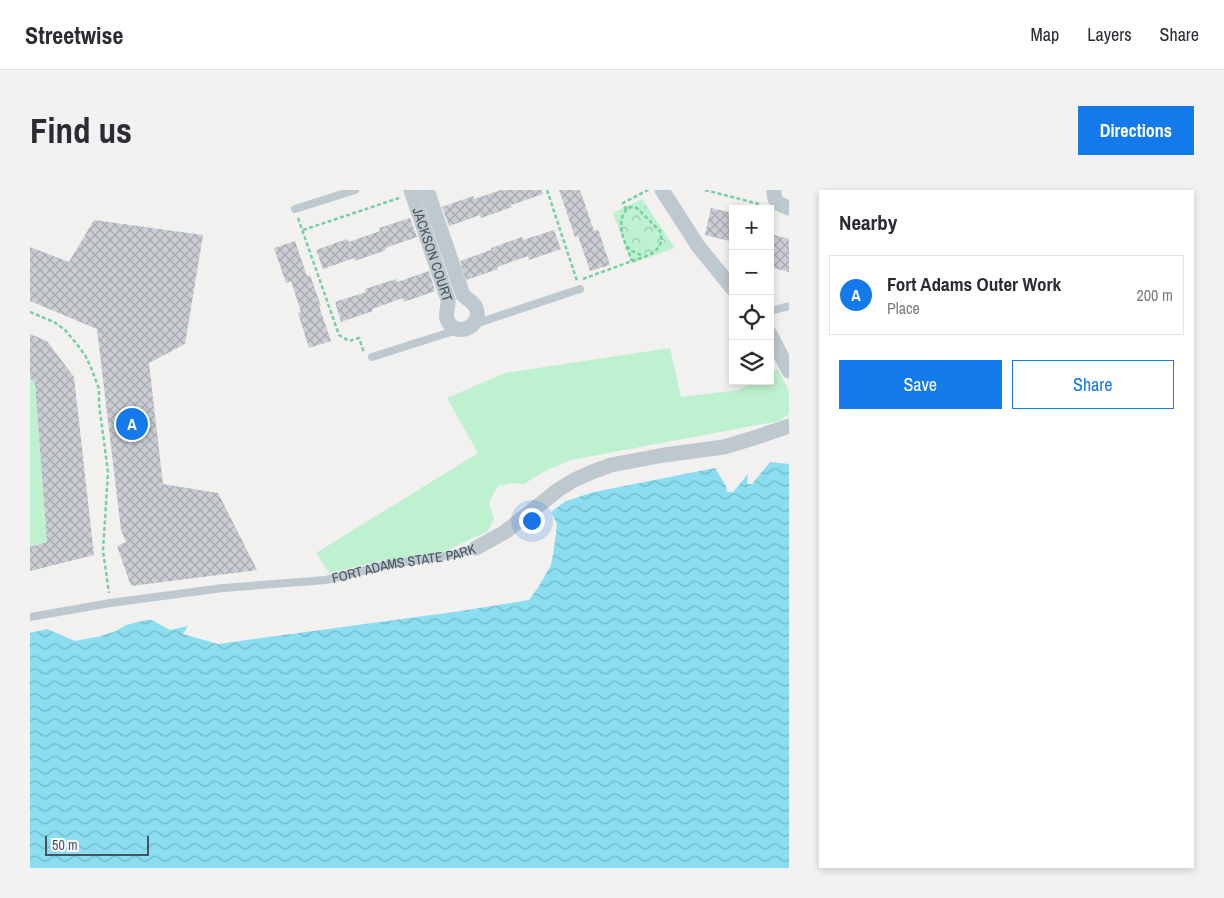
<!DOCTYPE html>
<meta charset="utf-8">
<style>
body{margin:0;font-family:"Archivo Narrow",sans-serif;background:#f2f2f3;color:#2b2b33}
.controls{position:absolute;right:15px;top:15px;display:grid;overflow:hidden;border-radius:0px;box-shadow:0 2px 8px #0003}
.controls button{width:45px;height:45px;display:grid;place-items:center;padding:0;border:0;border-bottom:1px solid #e1e1e2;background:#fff;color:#2b2b33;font:25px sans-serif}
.scale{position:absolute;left:15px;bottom:12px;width:104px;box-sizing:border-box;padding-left:5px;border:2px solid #47545e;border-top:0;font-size:14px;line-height:18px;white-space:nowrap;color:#47545e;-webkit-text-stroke:4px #fff;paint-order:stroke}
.you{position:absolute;left:501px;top:330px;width:18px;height:18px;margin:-12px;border:4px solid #fff;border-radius:50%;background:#1a73e8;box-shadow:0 0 0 8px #1a73e833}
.badge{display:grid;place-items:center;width:32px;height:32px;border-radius:50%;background:#147ae9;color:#fff;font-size:16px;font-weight:700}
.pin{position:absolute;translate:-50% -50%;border:2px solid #fff;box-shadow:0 1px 5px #0006}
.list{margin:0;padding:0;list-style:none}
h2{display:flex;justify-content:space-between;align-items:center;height:65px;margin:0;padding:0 20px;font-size:21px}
h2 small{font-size:16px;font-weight:400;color:#7c7c81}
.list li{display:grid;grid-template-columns:32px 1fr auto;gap:15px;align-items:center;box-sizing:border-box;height:80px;margin:0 10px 10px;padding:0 10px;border:1px solid #e1e1e2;border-radius:0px}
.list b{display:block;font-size:19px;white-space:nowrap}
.list p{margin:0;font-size:16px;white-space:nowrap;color:#7c7c81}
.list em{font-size:16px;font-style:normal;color:#7c7c81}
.actions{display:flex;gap:10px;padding:15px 20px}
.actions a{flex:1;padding:11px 0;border:1px solid #147ae9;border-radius:0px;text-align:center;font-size:18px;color:#147ae9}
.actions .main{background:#147ae9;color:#fff}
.icon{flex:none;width:28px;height:28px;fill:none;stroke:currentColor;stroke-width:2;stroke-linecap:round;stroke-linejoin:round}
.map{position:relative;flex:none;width:759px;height:678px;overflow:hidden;border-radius:0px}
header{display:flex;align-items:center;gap:30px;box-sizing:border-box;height:70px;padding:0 25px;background:#fff;border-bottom:1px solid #e1e1e2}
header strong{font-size:24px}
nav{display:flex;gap:28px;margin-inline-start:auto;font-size:18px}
.intro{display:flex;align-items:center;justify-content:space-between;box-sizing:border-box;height:120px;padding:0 30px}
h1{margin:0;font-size:35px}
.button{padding:12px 22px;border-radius:0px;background:#147ae9;color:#fff;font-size:18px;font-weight:700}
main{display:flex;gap:30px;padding:0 30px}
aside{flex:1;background:#fff;border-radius:0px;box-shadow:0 2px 8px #0003}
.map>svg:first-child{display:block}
</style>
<header>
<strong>Streetwise</strong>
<nav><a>Map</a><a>Layers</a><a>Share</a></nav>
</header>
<div class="intro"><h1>Find us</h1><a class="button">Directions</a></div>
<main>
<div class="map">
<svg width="759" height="678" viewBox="0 0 759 678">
<defs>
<pattern id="forest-crowns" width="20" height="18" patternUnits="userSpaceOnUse" patternTransform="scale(1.25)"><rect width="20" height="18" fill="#bef1cf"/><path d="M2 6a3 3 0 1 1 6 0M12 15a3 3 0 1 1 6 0" fill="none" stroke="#9cc6ab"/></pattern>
<pattern id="water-waves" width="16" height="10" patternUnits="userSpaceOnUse" patternTransform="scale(1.25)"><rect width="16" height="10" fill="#8adeef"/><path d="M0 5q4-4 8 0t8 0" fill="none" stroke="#73b7c5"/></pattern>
<pattern id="building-cross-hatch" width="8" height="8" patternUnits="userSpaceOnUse" patternTransform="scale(1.25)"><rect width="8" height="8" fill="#cacdd3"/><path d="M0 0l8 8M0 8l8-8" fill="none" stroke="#a6a9ae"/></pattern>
</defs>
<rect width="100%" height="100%" fill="#f3f0f0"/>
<path fill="#bef1cf" d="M 640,158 L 651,207 L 708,200 L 725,191 L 740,191 L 740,183 L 748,179 L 759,201 L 759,224 L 749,231 L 541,270 L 517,280 L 494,294 L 481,293 L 468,296 L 459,312 L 464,329 L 458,341 L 409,364 L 351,371 L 299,383 L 286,363 L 448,263 L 417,208 L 475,183 Z
M 0,188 L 5,194 L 17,352 L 0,357 Z"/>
<path fill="url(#forest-crowns)" d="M 612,9 L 645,58 L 602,73 L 583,23 Z"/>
<path fill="url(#water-waves)" d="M 740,272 L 759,274 L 759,678 L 0,678 L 0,443 L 17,439 L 44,440 L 93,429 L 122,430 L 140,440 L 199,427 L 478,390 L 498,379 L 516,330 L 514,327 L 536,311 L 564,302 L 685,278 L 696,296 L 697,302 L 703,302 L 718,284 L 717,294 L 722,294 Z"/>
<path fill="#f3f0f0" d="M 521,322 L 527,334 L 524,359 L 521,375 L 509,396 L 499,410 L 431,421 L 188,454 L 153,444 L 160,433 L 198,425 L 258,414 L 318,399 L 376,391 L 407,391 L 433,389 L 456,391 L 477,388 L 496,377 L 511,335 L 514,334 L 516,330 L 514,327 Z
M 93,427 L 122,427 L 124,428 L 96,435 L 86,441 L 71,446 L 45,451 L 17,439 L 17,436 L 44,438 Z"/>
<path fill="url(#building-cross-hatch)" d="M 471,0 L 511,0 L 513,4 L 481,15 L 482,17 L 451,28 L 450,25 L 419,36 L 412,17 L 443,6 L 444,9 Z
M 529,0 L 550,0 L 564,41 L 568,39 L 580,75 L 560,81 L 548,46 L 545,47 Z
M 681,18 L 703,23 L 703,52 L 675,45 Z
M 380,28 L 387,47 L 355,58 L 356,60 L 325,71 L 324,68 L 293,79 L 286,60 L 317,49 L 319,52 L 350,41 L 349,38 Z
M 64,30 L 173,45 L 155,154 L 119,173 L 133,294 L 188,303 L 227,380 L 101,396 L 87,356 L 96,352 L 91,340 L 67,139 L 0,111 L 0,57 L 39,72 Z
M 524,40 L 531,59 L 499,70 L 498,66 L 467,77 L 468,79 L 436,90 L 430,71 L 461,60 L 461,58 L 492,47 L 493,50 Z
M 740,44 L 759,49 L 759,82 L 740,77 Z
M 265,51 L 277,86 L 280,85 L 291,116 L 289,116 L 301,151 L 279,158 L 268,123 L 271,122 L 261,91 L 256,93 L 244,58 Z
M 399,81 L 405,101 L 374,112 L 373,108 L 342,119 L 343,121 L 311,132 L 305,112 L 336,102 L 335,99 L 366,89 L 367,92 Z
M 0,144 L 17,151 L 44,187 L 64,365 L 0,381 L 0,357 L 17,352 L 5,194 L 0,188 Z"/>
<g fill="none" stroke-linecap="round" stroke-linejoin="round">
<path stroke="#75d09f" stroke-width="2.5" stroke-dasharray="4 2.5" stroke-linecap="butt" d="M 517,0 L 547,91
M 675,0 L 729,14
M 596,20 L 593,13 L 618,0
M 268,28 L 309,145 L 319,151 L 329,148 L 334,163
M 273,40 L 369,8
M 597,56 L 602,61 L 613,66
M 553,89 C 569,83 586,77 602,71 C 610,68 621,66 627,59 C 632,54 632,48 630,41 L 607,18 C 601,16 597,17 594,23 C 586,37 597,57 602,71
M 0,122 L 24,132 L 35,140 L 46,153 L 55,165 L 62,180 L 69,199 L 69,214 L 78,282 L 73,361 L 79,403"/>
<g stroke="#bdc8cf" stroke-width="8">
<path d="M 265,19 L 325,0"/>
<path d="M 740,121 L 759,116"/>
<path d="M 445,134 L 550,99"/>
<path d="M 342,167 L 427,140"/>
<path id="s1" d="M 0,427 L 80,413 L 193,398 L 296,390 L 360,374 L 423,365 L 446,358"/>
</g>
<g stroke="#bdc8cf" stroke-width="15">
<path id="s2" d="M 381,0 L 418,110 C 419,117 415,122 417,129 C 424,150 456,136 445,116 C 442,111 437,109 433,105 L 397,0"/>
<path d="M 632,0 L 668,56 L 703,99"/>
<path d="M 744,0 C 743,11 749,15 759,18"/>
<path d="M 740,144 L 759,181"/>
<path d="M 446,358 L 475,342 L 528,300 L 544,290 L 562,282 L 581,275 L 634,265 L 694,257 L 727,247 L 759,236"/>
</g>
</g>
<g text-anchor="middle" stroke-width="4.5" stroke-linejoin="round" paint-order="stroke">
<g font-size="14" fill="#47545e" stroke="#fff">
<text dy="5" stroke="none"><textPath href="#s2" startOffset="68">JACKSON COURT</textPath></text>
<text dy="5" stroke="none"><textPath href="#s1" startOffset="378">FORT ADAMS STATE PARK</textPath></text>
</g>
</g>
</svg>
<div class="controls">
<button>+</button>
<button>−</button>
<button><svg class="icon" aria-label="locate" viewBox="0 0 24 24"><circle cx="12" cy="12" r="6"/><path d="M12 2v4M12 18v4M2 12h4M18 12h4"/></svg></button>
<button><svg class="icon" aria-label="layers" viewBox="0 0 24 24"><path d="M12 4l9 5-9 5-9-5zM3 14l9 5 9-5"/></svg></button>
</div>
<div class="scale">50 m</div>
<div class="you"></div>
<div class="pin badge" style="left:102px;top:234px">A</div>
</div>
<aside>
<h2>Nearby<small></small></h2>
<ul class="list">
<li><span class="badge">A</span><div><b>Fort Adams Outer Work</b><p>Place</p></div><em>200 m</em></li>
</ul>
<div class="actions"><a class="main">Save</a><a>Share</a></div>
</aside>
</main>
